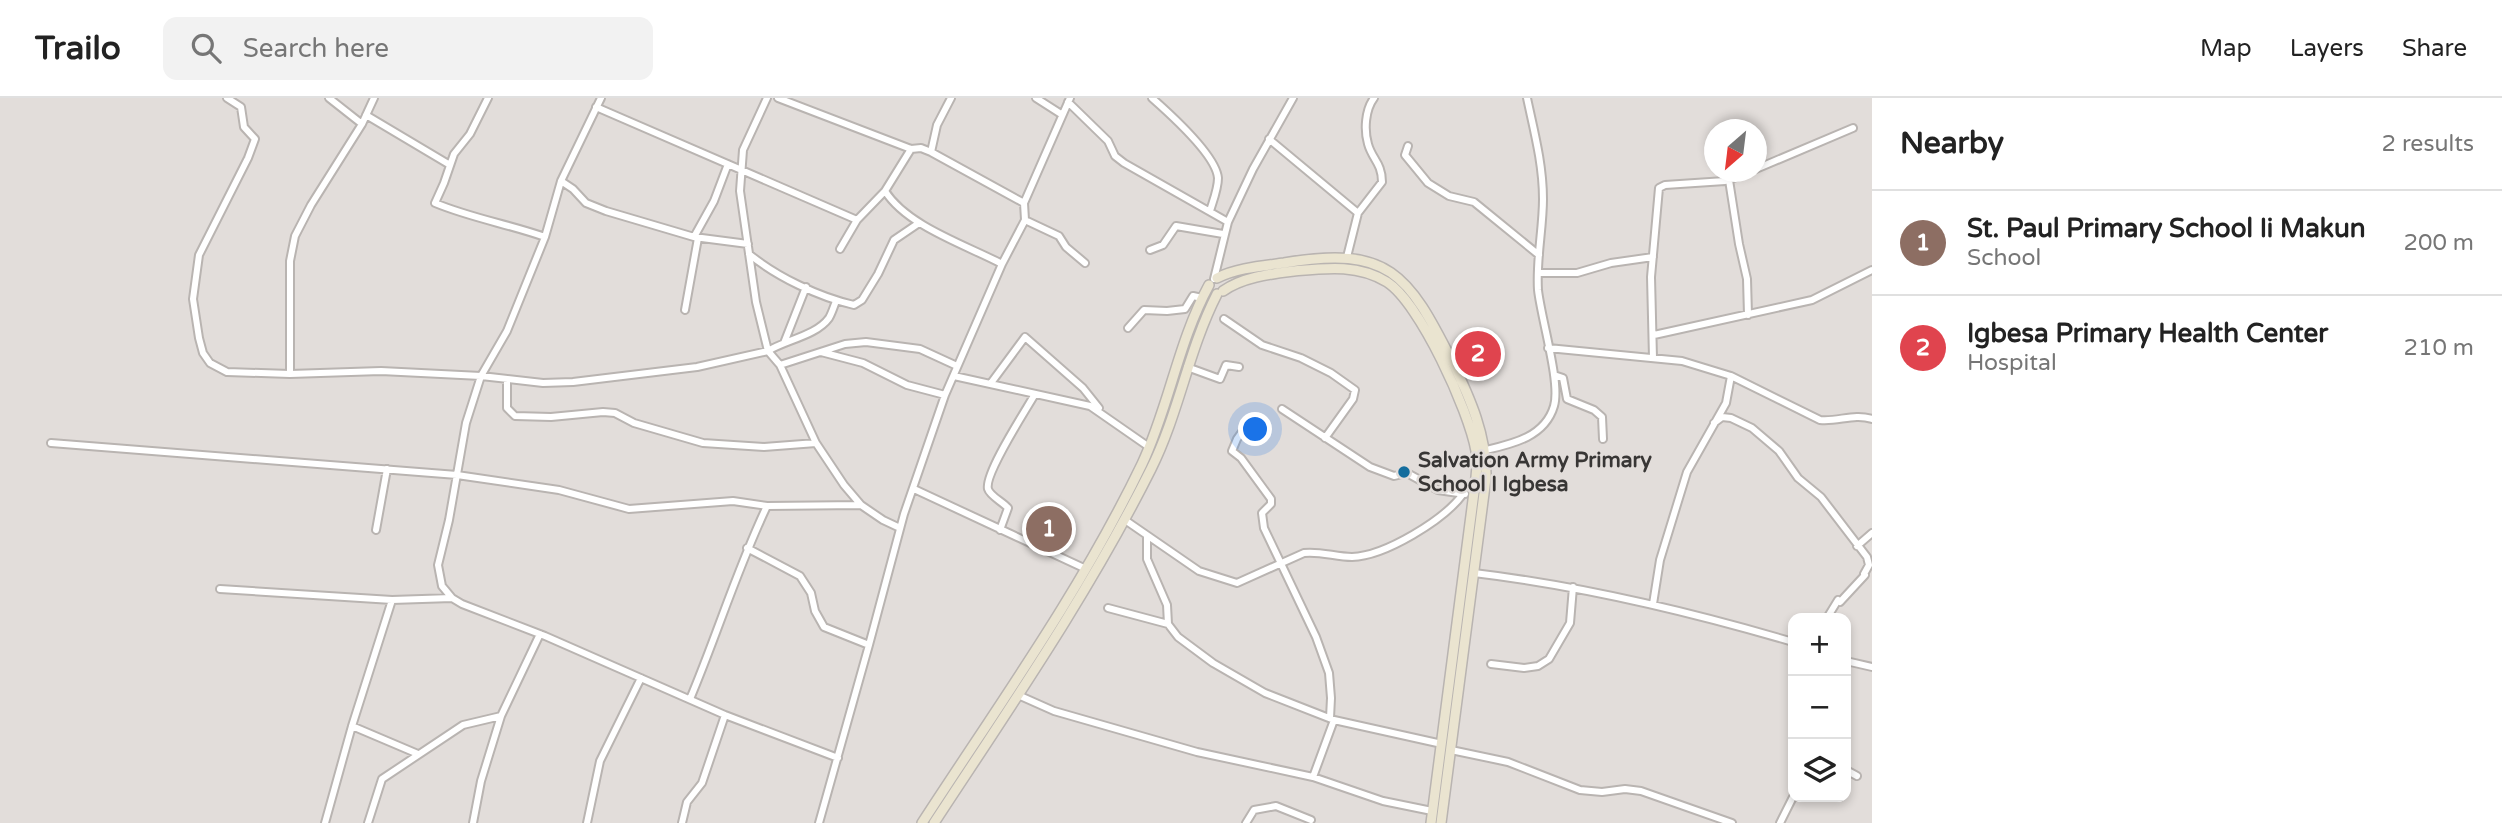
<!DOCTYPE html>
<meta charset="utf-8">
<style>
body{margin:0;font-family:"Varela Round",sans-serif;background:#f2f2f2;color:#222}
.controls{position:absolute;right:21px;bottom:21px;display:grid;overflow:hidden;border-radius:14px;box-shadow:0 4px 10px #0003}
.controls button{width:63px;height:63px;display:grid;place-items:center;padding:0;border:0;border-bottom:2px solid #e0e0e0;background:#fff;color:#222;font:35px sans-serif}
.compass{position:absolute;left:1704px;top:21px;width:63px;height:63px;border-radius:50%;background:#fff;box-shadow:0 4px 10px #0003;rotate:208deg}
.you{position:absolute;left:1256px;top:332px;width:24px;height:24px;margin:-18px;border:5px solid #fff;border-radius:50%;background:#1a73e8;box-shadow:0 0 0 10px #1a73e833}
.badge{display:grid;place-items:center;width:46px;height:46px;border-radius:50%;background:#1a73e8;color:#fff;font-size:23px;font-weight:700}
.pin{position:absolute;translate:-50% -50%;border:4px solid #fff;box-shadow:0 2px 7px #0006}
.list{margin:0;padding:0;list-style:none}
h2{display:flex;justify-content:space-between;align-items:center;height:91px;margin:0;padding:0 28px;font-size:30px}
h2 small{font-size:23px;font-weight:400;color:#767676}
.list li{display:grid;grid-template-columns:46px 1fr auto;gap:21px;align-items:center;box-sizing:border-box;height:105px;padding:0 28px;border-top:2px solid #e0e0e0}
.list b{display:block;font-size:26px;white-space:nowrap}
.list p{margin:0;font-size:23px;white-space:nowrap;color:#767676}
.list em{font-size:23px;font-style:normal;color:#767676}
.icon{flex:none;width:38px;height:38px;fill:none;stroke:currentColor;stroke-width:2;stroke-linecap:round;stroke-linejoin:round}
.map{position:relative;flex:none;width:1872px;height:725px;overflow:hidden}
header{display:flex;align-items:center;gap:42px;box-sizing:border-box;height:98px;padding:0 35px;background:#fff;border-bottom:2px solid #e0e0e0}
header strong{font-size:33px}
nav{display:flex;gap:38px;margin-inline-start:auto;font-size:24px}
.search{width:490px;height:63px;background:#f2f2f2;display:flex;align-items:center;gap:18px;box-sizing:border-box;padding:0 24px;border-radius:14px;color:#767676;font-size:26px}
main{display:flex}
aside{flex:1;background:#fff}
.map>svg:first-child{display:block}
</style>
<header>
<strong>Trailo</strong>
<div class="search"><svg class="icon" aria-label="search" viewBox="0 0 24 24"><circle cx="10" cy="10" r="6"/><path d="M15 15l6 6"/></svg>Search here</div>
<nav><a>Map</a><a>Layers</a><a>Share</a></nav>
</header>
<main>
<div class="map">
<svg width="1872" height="725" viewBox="0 0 1872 725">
<rect width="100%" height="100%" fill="#e2ddda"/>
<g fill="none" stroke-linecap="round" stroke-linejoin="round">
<g stroke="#b9b4b1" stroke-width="10">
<path id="street" d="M 227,0 L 241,9 L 244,29 L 255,41 L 248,60 L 199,157 L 193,201 L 199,240 L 203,255 L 210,265 L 227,274 L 290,276 L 381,273 L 481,278 L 543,285 L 573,284 L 697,269 L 768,253 C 785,242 816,238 829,220 C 832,215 834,208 836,203
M 329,0 L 362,26
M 488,0 L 470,36 L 454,56 L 444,85 L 435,105 C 471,120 508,126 545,139
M 601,0 L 561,83 L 545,139 L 507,233 L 481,278 L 466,325 L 449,422 L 438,467 L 442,488 L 452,500 L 462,506 L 545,538 L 725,617 L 838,660
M 767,0 L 743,52 L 740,93 L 756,204 L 768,253 L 780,267 L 816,345 L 844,387 L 861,407 L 883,422 L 900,430
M 778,0 L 911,51 L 921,50 L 931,54 L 1024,105
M 1036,0 L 1061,16
M 1152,0 C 1169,15 1216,57 1218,80 C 1218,91 1213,103 1210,113
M 1068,4 L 1108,43 L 1115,58 L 1124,65 L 1228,124
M 596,9 L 857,122
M 366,17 L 450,67
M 1269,41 L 1358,115
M 1408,48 L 1405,57 L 1428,85 L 1449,98 L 1474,104 L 1539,157
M 931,54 L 937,27 L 951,0
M 1756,71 L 1853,30
M 1729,82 L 1739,146 L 1747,181 L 1748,217
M 561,83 L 573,91 L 586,105 L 606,113 L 694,139 L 748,146
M 885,93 C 907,128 966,147 1002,166
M 1025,122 L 1059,138 L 1066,149 L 1085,165
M 694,139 L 714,103 L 728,66
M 840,151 L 857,122 L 885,93 L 911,51
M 1150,152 L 1163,147 L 1176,128 L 1223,136
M 749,156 C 777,179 819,199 854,207 L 862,202 L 878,176 L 894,142 L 919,125
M 1347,159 L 1358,115 L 1382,84 C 1382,65 1372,61 1368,46 C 1364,32 1365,12 1374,0
M 1538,175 L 1577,175 L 1611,165 L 1653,159
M 1214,181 L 1228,124 L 1253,71 L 1293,0
M 685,212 L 698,140
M 1224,221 L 1262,247 L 1301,260 L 1331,275 L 1355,292 L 1353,301 L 1325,340
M 1128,230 L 1144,212 L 1167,213 L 1185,211 L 1193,198 L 1202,200
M 1654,237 L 1812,202 L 1872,172
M 784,245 L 806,189
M 1548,250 L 1682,263 L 1731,278 L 1820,322 C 1838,324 1854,315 1872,321
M 821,254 L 863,265 L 907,287 L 945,297
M 1653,260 L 1651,179 L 1659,90 L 1665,87 L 1725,83 L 1750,74
M 780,267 L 845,246 L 866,244 L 920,251 L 957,268
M 1187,269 L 1220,281 L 1226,267 L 1239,269
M 290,276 L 290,163 L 295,138 L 311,107 L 362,26 L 374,0
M 1554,277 L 1563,280 L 1567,301 L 1594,312 L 1602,319 L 1603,341
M 954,278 L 1090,308 L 1149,349
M 507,282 L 507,310 L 515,318 L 551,319 L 603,314 L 615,315 L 634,325 L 703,345 L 764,349 L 816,345
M 991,285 L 1025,239 L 1083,290 L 1099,310
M 1282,311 L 1370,369 L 1394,378 L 1407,375 L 1438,392 L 1465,396
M 1714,325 L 1722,319 L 1731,320 L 1752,330 L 1779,353 L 1798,380 L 1821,399 L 1867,459 L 1869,467 L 1864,476 L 1865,477 L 1840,504 L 1838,502 L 1827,520
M 1247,327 L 1237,341 L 1232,353 L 1241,360 L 1271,401 L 1271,406 L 1262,415 L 1264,430 L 1316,539 L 1329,575 L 1331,600 L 1330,620
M 51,345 L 457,377 L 559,392 L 629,411 L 733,403 L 767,408 L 861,407
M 1486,352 C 1512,346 1545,339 1554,308 C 1561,285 1541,220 1538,192 C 1536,161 1543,131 1543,101 C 1543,66 1534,33 1527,0
M 914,391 L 1086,471
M 1125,422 L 1199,473 L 1237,485 L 1304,455 C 1320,453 1336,459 1352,459 C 1385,458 1444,422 1463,396
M 376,432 L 387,371
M 1000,432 L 1008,410 C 1003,404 990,398 988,391 C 984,376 1026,312 1035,296
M 1147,438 L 1147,461 L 1167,507 L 1168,526 L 1178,539 L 1213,565 L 1265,595 L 1334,622 L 1442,646
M 1857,448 L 1872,435
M 747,450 L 800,478 L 811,495 L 815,513 L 824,529 L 869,547
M 1474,475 C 1583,488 1688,513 1793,544
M 220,491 L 392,502 L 452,500
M 1653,506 L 1660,462 L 1687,374 L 1726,305 L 1731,278
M 1108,510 L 1168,526
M 1846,563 L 1872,569
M 1491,566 L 1524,570 L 1538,568 L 1549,561 L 1570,525 L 1573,489
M 1018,597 L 1054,613 L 1197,654 L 1313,679 L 1383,703 L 1432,713
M 690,601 C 717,537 737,471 767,408
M 352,628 L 418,656
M 1451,652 L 1508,664 L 1580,692 L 1602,694 L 1625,691 L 1641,693 L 1732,725
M 1846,672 L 1857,678
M 1313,679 L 1334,622
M 325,725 L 352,628 L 392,502
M 368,725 L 382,681 L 463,627 L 501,618
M 473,725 L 481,683 L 501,618 L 540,536
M 587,725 L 600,663 L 641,580
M 682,725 L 687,704 L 702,685 L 725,617
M 819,725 L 869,547 L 904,416 L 945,297 L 1002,166 L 1025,122 L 1024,105 L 1070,0
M 1246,725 L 1254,712 L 1276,708 L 1311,722
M 1780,725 L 1793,699"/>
</g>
<g stroke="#b9b4b1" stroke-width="12">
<path id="secondary" d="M 1217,180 C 1237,170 1263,168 1284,165 C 1389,147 1408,176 1452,263 C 1470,300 1487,338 1486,380 L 1441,725
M 1223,193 C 1243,179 1270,176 1294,173 C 1326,170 1358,166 1387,184 C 1420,205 1469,313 1476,353 C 1477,361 1477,371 1476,379 L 1431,725
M 922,725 C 998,608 1081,493 1142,366 C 1169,309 1178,244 1209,187
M 934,725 C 1010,609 1089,495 1151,371 C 1179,315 1188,253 1217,196"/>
</g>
<use href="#street" stroke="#fff" stroke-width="6"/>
<use href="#secondary" stroke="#eae4d0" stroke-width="9"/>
</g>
<circle fill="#146d9d" stroke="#e2ddda" stroke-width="2.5" cx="1404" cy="374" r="7"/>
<g text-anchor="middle" stroke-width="5" stroke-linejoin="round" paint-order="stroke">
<g font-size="21" font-weight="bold" fill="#383635" stroke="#e2ddda" text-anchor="start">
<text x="1418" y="369">Salvation Army Primary<tspan x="1418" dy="24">School I Igbesa</tspan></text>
</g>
</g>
</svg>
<div class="controls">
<button>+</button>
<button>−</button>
<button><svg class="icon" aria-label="layers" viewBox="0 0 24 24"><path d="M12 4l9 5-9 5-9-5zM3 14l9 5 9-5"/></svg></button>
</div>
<svg class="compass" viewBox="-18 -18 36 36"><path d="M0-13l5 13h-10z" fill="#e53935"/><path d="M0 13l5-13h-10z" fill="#767676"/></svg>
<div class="you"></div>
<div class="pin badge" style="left:1049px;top:431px;background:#8d6e63">1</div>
<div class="pin badge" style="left:1478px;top:256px;background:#e0444e">2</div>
</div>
<aside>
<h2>Nearby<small>2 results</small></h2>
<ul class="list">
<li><span class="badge" style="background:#8d6e63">1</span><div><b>St. Paul Primary School Ii Makun</b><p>School</p></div><em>200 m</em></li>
<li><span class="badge" style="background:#e0444e">2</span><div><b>Igbesa Primary Health Center</b><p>Hospital</p></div><em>210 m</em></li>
</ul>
</aside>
</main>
